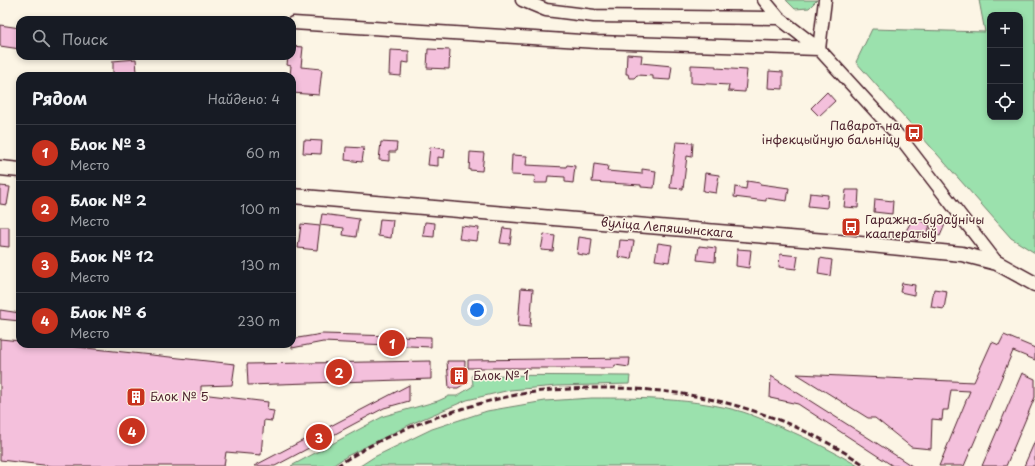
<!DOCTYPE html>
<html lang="ru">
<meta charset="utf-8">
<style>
body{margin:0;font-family:"Playpen Sans",sans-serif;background:#242831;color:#f1f3f6}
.controls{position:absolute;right:12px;top:12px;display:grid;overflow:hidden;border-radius:8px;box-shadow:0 2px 6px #0003}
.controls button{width:36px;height:36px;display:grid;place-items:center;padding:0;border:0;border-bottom:1px solid #363941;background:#171b24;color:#f1f3f6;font:20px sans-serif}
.you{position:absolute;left:477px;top:310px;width:14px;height:14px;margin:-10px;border:3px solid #fff;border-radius:50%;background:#1a73e8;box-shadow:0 0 0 6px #1a73e833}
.badge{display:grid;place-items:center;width:26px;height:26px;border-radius:50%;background:#c8321e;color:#fff;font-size:13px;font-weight:700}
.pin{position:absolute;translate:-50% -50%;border:2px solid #fff;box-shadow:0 1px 4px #0006}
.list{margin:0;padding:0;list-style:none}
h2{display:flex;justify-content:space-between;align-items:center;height:52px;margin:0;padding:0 16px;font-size:17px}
h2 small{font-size:13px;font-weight:400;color:#9ea1a6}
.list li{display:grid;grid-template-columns:26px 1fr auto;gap:12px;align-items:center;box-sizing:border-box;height:56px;padding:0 16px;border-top:1px solid #363941}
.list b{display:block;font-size:15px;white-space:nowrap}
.list p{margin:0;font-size:13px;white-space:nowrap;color:#9ea1a6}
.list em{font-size:13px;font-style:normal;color:#9ea1a6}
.icon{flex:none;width:22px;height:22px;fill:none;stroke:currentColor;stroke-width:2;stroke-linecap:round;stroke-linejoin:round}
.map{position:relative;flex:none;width:1035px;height:466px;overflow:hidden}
.search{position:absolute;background:#171b24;box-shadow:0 2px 6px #0003;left:16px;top:16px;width:280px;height:44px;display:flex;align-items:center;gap:10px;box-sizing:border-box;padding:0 14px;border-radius:12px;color:#9ea1a6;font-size:15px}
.panel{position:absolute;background:#171b24;box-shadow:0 2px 6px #0003;left:16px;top:72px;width:280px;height:276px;border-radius:12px}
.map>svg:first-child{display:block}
</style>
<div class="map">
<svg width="1035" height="466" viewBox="0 0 1035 466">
<rect width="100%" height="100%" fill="#fcf5e5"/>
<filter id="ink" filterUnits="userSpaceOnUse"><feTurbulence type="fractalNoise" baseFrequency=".025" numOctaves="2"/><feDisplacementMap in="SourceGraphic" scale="8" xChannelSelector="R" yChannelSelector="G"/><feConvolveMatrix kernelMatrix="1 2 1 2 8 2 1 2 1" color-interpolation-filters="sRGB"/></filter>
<g filter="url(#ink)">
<path fill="#9be1ad" stroke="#72806c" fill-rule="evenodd" d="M 786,0 L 817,0 L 809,8 L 795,9 Z
M 979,0 L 1035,0 L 1035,253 L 1011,238 L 856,62 L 872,29 L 985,32 ZM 990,15 L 1020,15 L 1020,117 L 990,117 Z
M 472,375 L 630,376 L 629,384 L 557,386 L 510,390 L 467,400 L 413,423 L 347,456 L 332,466 L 291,466 L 384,416 L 438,401 L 449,396 L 457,396 L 473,386 Z
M 592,398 C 642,398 694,398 743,412 C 752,415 762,419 771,423 C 801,435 830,449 858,466 L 360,466 L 374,457 L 432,429 L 487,411 L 545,401 Z"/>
<path fill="#f4c0dc" stroke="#4a1f2b" d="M 0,25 L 20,28 L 20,49 L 0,46 Z
M 292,46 L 303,47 L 301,67 L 322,69 L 319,95 L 292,93 L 292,76 L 290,76 L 291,66 L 287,65 L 288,56 L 292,56 Z
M 428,49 L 450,50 L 449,69 L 427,68 Z
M 390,50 L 409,51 L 409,63 L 402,62 L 401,76 L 389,75 Z
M 627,54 L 642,55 L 641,63 L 672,66 L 670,80 L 653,79 L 653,76 L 637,75 L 634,78 L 629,78 L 628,74 L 626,74 Z
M 136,59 L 137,73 L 113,74 L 113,61 Z
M 691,65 L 716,66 L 716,68 L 747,70 L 745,92 L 728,91 L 729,85 L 691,83 Z
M 769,71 L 783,72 L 783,89 L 768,88 Z
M 827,92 L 835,101 L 819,116 L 811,108 Z
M 304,140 L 322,141 L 321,154 L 303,153 Z
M 381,142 L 397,143 L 396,152 L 389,152 L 389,161 L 379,160 Z
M 676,142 L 693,143 L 692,157 L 687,156 L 683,189 L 670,188 Z
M 346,147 L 364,148 L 362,162 L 345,160 Z
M 430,147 L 445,149 L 444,158 L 438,157 L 438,166 L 428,165 Z
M 470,152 L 484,153 L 482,171 L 469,170 Z
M 512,155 L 527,156 L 526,165 L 566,167 L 567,165 L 575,166 L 573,183 L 565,182 L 565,177 L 548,176 L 547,183 L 534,183 L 535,176 L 511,175 Z
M 594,164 L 608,166 L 607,171 L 642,174 L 642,169 L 656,171 L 654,188 L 641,187 L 641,185 L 592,182 Z
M 705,173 L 719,175 L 716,193 L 703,191 Z
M 747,181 L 760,183 L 760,184 L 789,188 L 787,201 L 766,198 L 766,201 L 734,197 L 735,187 L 746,189 Z
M 0,186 L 10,187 L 7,205 L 0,204 Z
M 846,190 L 859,190 L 858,208 L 844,207 Z
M 810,193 L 828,195 L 827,208 L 808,206 Z
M 875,199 L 893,201 L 892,214 L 874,212 Z
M 322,214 L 359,219 L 356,237 L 343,235 L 344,228 L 320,225 Z
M 914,217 L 930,226 L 925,236 L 921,234 L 917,241 L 904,234 Z
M 936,217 L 946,222 L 940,236 L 929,232 Z
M 380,219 L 393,220 L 391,238 L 378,236 Z
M 425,222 L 435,223 L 434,237 L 423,236 Z
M 301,224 L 320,226 L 317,250 L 298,248 Z
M 461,226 L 479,228 L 477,241 L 459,239 Z
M 0,227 L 9,227 L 9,247 L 0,246 Z
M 503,228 L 512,229 L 510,244 L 500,243 Z
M 544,234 L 555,236 L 553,251 L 541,250 Z
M 579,237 L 592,239 L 590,256 L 577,254 Z
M 620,240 L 634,241 L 631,259 L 618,257 Z
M 658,243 L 672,245 L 669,262 L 655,260 Z
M 699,246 L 716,248 L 715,262 L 697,260 Z
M 737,249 L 751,250 L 749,268 L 736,266 Z
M 780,254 L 798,256 L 796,269 L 779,267 Z
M 820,258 L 832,260 L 830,276 L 818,274 Z
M 902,283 L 915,285 L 914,295 L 900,292 Z
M 521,288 L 533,289 L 530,327 L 518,326 Z
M 934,289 L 947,291 L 944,309 L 931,307 Z
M 0,310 L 20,313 L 20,321 L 0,319 Z
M 322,334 L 431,337 L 431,347 L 323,342 L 292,348 L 292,339 Z
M 1004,335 L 1035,348 L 1035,360 L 1013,351 L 964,466 L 939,466 L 970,391 L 951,390 L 948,410 L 943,410 L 942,420 L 932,419 L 931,449 L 911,447 L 875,418 L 868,418 L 797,374 L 974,382 L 992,342 L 999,345 Z
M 0,339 L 20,341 L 20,344 L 49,344 L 235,364 L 232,385 L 201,386 L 201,394 L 268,402 L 267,410 L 274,411 L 272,421 L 264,420 L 261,455 L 226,452 L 224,466 L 52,466 L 0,460 Z
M 630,358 L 629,367 L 615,365 L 614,368 L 468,368 L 468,360 Z
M 431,361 L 431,379 L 248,385 L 247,364 Z
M 447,361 L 465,361 L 464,384 L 458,388 L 449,388 Z
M 1022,373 L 1035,379 L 1035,397 L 1006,466 L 982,466 Z
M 771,376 L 875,442 L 912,466 L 893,466 L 798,404 L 770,398 Z
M 409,385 L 409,401 L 384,408 L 275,466 L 254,466 Z
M 1035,441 L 1035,466 L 1024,466 Z"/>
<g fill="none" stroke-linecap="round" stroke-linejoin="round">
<g stroke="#4a1f2b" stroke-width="15">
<path id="minor" d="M 522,0 L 546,10 L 594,16 L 779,18
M 764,0 L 779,18 L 819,49 L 903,141 L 997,263
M 293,23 L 597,42 L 819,49
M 819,49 L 825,0"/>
</g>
<g stroke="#4a1f2b" stroke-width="17">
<path id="tertiary" d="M 0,168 L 20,170
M 292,196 L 850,243 L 962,254 L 997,263 L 1035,284"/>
</g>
<use href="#minor" stroke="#fcf5e5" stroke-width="12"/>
<use href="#tertiary" stroke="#fcf5e5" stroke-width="14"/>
<path stroke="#4a1f2b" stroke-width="3" stroke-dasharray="6 3" stroke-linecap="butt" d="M 337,466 C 373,441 416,423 458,410 C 477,404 496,399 516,395 C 541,390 566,389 591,388 C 691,386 783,410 866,466"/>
</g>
</g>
<defs>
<g id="bus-square" transform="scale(1)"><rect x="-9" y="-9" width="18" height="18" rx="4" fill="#c8321e" stroke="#fcf5e5"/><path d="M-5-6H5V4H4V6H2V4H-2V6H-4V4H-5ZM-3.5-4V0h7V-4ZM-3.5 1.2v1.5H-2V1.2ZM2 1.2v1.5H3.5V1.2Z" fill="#fff"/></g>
<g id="building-square" transform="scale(1)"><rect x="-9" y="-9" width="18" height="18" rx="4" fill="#c8321e" stroke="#fcf5e5"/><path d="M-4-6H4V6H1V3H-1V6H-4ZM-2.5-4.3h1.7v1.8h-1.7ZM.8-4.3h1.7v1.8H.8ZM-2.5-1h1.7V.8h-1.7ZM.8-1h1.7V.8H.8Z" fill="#fff"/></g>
</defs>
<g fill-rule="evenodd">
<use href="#bus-square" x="914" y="133"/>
<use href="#bus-square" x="851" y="227"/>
<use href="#building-square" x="459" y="376"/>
<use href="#building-square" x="136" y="397"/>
</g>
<g text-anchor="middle" stroke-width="3" stroke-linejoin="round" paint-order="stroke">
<g font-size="12" fill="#4a1f2b" stroke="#fcf5e5" text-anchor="start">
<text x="900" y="130" text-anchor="end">Паварот на<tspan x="900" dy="14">інфекцыйную бальніцу</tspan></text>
<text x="865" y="224">Гаражна-будаўнічы<tspan x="865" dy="14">кааператыў</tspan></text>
<text x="473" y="380">Блок № 1</text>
<text x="150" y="401">Блок № 5</text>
</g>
<g font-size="12" fill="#4a1f2b" stroke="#fcf5e5">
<text transform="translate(667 228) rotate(5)" y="4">вуліца Лепяшынскага</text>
</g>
</g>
</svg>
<div class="controls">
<button>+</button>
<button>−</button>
<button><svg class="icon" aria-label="locate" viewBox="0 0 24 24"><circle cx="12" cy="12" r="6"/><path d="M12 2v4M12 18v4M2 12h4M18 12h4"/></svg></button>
</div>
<div class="you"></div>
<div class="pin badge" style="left:392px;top:343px">1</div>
<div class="pin badge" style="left:339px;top:372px">2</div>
<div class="pin badge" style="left:319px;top:437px">3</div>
<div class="pin badge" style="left:132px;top:431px">4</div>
<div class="search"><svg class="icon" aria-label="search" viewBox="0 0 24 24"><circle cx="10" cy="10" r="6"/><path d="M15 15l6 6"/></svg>Поиск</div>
<section class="panel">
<h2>Рядом<small>Найдено: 4</small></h2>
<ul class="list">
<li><span class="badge">1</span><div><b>Блок № 3</b><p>Место</p></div><em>60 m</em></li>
<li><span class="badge">2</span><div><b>Блок № 2</b><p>Место</p></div><em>100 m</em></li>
<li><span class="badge">3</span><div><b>Блок № 12</b><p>Место</p></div><em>130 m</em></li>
<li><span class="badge">4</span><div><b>Блок № 6</b><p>Место</p></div><em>230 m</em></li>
</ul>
</section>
</div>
